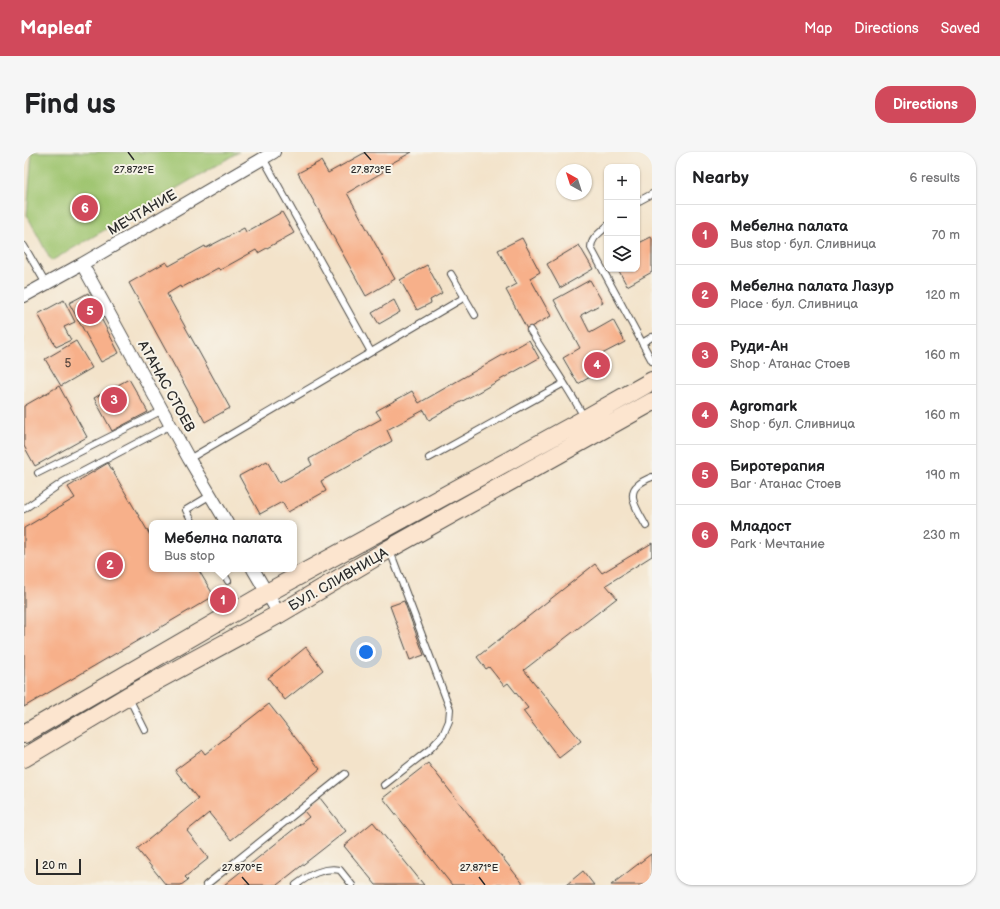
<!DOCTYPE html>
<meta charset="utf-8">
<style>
body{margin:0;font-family:"Balsamiq Sans",sans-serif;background:#f6f6f6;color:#202124}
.controls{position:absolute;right:12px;top:12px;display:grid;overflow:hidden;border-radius:8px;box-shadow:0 1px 3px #0004}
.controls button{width:36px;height:36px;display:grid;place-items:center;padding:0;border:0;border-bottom:1px solid #e0e0e0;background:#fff;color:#202124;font:20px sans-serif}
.compass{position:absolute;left:532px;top:12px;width:36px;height:36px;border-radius:50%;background:#fff;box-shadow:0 1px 3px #0004;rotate:321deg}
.scale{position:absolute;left:12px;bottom:10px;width:45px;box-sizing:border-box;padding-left:4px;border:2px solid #2b2b2b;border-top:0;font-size:11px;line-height:14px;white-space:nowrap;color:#2b2b2b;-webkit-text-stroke:3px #f7f3e8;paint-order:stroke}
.you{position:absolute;left:342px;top:500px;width:14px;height:14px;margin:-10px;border:3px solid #fff;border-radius:50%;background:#1a73e8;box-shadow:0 0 0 6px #1a73e833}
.badge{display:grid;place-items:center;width:26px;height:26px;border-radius:50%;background:#d1495b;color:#fff;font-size:13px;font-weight:700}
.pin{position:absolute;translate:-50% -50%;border:2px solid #fff;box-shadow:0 1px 4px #0006}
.popup{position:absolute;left:125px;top:368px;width:148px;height:52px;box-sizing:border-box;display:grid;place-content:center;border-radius:8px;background:#fff;filter:drop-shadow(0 1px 3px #0005);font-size:13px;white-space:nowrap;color:#757577}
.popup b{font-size:15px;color:#202124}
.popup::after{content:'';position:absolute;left:50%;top:100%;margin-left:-8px;border:8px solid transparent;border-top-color:#fff}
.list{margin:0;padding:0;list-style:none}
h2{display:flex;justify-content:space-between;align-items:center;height:52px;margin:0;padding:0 16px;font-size:17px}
h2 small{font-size:13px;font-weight:400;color:#757577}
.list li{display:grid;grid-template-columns:26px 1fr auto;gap:12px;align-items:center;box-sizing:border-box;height:60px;padding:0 16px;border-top:1px solid #e0e0e0}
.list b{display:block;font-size:15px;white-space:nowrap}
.list p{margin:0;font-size:13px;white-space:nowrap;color:#757577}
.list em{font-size:13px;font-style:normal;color:#757577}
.icon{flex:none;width:22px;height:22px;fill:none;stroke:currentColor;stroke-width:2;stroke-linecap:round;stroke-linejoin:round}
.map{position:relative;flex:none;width:628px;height:733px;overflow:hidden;border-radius:16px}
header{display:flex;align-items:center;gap:24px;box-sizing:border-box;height:56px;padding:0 20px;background:#d1495b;color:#fff}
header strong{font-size:19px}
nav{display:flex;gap:22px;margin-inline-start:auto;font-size:14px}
.intro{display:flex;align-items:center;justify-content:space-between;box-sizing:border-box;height:96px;padding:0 24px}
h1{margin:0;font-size:28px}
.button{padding:10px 18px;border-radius:16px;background:#d1495b;color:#fff;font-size:14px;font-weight:700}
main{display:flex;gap:24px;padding:0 24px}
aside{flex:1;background:#fff;border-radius:16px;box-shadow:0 1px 3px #0004}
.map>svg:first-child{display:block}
</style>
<header>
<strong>Mapleaf</strong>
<nav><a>Map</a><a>Directions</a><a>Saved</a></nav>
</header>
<div class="intro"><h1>Find us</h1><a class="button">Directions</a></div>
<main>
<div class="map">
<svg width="628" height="733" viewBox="0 0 628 733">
<rect width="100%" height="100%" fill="#f7f3e8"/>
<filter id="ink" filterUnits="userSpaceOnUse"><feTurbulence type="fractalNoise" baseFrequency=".025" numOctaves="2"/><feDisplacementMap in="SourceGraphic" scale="8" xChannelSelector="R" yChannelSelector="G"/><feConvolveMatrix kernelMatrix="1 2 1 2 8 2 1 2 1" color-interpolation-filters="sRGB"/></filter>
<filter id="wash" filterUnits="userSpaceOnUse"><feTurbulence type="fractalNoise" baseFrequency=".012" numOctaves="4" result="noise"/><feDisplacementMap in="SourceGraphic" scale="16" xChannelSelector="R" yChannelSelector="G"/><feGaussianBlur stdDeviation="0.9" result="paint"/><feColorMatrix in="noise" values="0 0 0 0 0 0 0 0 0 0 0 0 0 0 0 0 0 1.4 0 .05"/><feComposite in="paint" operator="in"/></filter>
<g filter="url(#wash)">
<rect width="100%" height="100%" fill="#f3e3ca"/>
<path fill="#9fc570" stroke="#65784e" d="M 8,0 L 215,0 L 27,109 L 3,63 Z"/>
<g id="blocks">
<path fill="#f7b08a" d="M 342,0 L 388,0 L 357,17 L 359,20 L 323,41 L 371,127 L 342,144 L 274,21 L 297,9 L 304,21 Z
M 258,60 L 270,81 L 234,101 L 232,98 L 196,118 L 194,116 L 157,136 L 156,134 L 143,142 L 206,256 L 181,270 L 105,131 L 142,110 L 145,114 L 181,94 L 182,96 L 220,76 L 222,80 Z
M 627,85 L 628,87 L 628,120 L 603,134 L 594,117 L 613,117 L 613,92 Z
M 498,86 L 516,120 L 506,126 L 527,164 L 503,177 L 482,138 L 493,132 L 474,98 Z
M 555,93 L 569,117 L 536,136 L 523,112 Z
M 403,113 L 418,141 L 406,148 L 407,151 L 393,158 L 376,128 Z
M 566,128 L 579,151 L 557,163 L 566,181 L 589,168 L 601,190 L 578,202 L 585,214 L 554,232 L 539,206 L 556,196 L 530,148 Z
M 64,141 L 95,201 L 77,210 L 45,151 Z
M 40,148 L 51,170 L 40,175 L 47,188 L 32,195 L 14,162 Z
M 370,148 L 376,160 L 355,172 L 348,161 Z
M 505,188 L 515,206 L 405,268 L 400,258 L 363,278 L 368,289 L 297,329 L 302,339 L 264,360 L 258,350 L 236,362 L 215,324 L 243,309 L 255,331 L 288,313 L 285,307 L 357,267 L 352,259 L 388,239 L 395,251 Z
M 52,189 L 68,216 L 37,234 L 21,207 Z
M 105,227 L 124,260 L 88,279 L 70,246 Z
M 35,234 L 63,285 L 11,314 L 0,294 L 0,254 Z
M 84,311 L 126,383 L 128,382 L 128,417 L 174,417 L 190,444 L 0,555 L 0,376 L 51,346 L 44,335 Z
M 628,391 L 628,404 L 582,433 L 593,446 L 500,518 L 557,589 L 535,606 L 499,559 L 504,556 L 484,531 L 480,534 L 465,515 L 462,517 L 453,505 L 571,412 L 578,421 Z
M 380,449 L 400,503 L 386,508 L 366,454 Z
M 282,495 L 299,518 L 261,548 L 244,526 Z
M 245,552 L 296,617 L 207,688 L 185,661 L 163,679 L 185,706 L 161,725 L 164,728 L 157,733 L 142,733 L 113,697 L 174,647 L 151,618 L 178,598 L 181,602 Z
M 404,611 L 500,733 L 428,733 L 359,646 Z
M 296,646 L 322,679 L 253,733 L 200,733 L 285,665 L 280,659 Z
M 349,670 L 400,733 L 352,733 L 320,694 Z
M 627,702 L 628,733 L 587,733 Z
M 559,719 L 570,733 L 542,733 Z"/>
</g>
</g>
<g filter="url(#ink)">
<use href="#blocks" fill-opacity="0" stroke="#494743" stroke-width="1"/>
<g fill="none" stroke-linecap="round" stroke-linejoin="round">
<g stroke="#494743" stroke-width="8">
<path id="service" d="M 239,6 L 347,200
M 613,50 L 628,42
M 583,74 C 576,81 567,86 567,96 L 628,209
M 0,94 L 22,132
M 427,122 L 451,163
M 506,178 C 524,207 544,235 560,265
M 618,191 L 628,185
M 405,306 L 540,231
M 165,307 L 441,145
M 14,321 L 139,258
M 0,357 L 39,330 L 147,273
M 169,371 L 162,358 L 187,343
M 622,374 C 616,362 601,343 614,333 C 618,329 623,327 628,325
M 197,417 L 204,429
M 105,546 L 121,578
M 360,633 L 406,597 L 419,583 L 425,569 L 426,557 L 366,399
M 182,733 L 321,622
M 272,733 C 285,723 299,715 316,718 L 328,733"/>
</g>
<g stroke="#494743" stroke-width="14">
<path id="minor" d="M 58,112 L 165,307 L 203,371
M 0,144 L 58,112 L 250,0
M 229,417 L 255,462"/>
</g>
<g stroke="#494743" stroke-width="20">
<path id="secondary" d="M 0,582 L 243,441 L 561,267 L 628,229
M 0,606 L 104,544 L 255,462 L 365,397 L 628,250"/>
</g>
<use href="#service" stroke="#fff" stroke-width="6"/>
<use href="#minor" stroke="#fff" stroke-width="12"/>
<use href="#secondary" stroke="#fce5cf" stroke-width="18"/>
</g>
</g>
<path fill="none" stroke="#2b2b2b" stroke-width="1.5" d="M 104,0 L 110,8M 340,0 L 347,8M 218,725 L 225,733M 455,725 L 461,733"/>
<g text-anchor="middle" stroke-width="4" stroke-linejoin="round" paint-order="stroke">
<g font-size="12" fill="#5e4c43">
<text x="44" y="215">5</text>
</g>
<g font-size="14" fill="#2b2b2b" stroke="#f7f3e8">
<text transform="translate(118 60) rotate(-30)" y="5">МЕЧТАНИЕ</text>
<text transform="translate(143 234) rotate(61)" y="5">АТАНАС СТОЕВ</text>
<text transform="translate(314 427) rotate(-30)" y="5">БУЛ. СЛИВНИЦА</text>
</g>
</g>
<g font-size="10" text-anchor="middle" fill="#2b2b2b" stroke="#f7f3e8" stroke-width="4" stroke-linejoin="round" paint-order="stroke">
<text x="347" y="21">27.873°E</text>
<text x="110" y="21">27.872°E</text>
<text x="218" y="719">27.870°E</text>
<text x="455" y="719">27.871°E</text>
</g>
</svg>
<div class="controls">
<button>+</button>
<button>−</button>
<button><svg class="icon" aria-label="layers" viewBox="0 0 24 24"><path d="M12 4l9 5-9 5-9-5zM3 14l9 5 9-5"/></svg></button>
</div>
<svg class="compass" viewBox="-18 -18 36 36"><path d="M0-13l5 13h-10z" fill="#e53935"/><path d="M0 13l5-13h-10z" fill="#757577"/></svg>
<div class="scale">20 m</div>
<div class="you"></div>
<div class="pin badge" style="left:199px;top:448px">1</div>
<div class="popup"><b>Мебелна палата</b>Bus stop</div>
<div class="pin badge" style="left:86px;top:413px">2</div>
<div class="pin badge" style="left:90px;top:248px">3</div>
<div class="pin badge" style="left:573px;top:213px">4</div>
<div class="pin badge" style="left:66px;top:159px">5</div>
<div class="pin badge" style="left:61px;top:56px">6</div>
</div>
<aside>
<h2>Nearby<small>6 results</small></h2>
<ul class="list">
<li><span class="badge">1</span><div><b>Мебелна палата</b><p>Bus stop · бул. Сливница</p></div><em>70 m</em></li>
<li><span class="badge">2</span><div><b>Мебелна палата Лазур</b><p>Place · бул. Сливница</p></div><em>120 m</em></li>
<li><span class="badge">3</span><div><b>Руди-Ан</b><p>Shop · Атанас Стоев</p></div><em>160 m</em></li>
<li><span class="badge">4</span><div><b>Agromark</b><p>Shop · бул. Сливница</p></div><em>160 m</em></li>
<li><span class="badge">5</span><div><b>Биротерапия</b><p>Bar · Атанас Стоев</p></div><em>190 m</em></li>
<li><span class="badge">6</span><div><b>Младост</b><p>Park · Мечтание</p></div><em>230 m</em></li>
</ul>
</aside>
</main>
